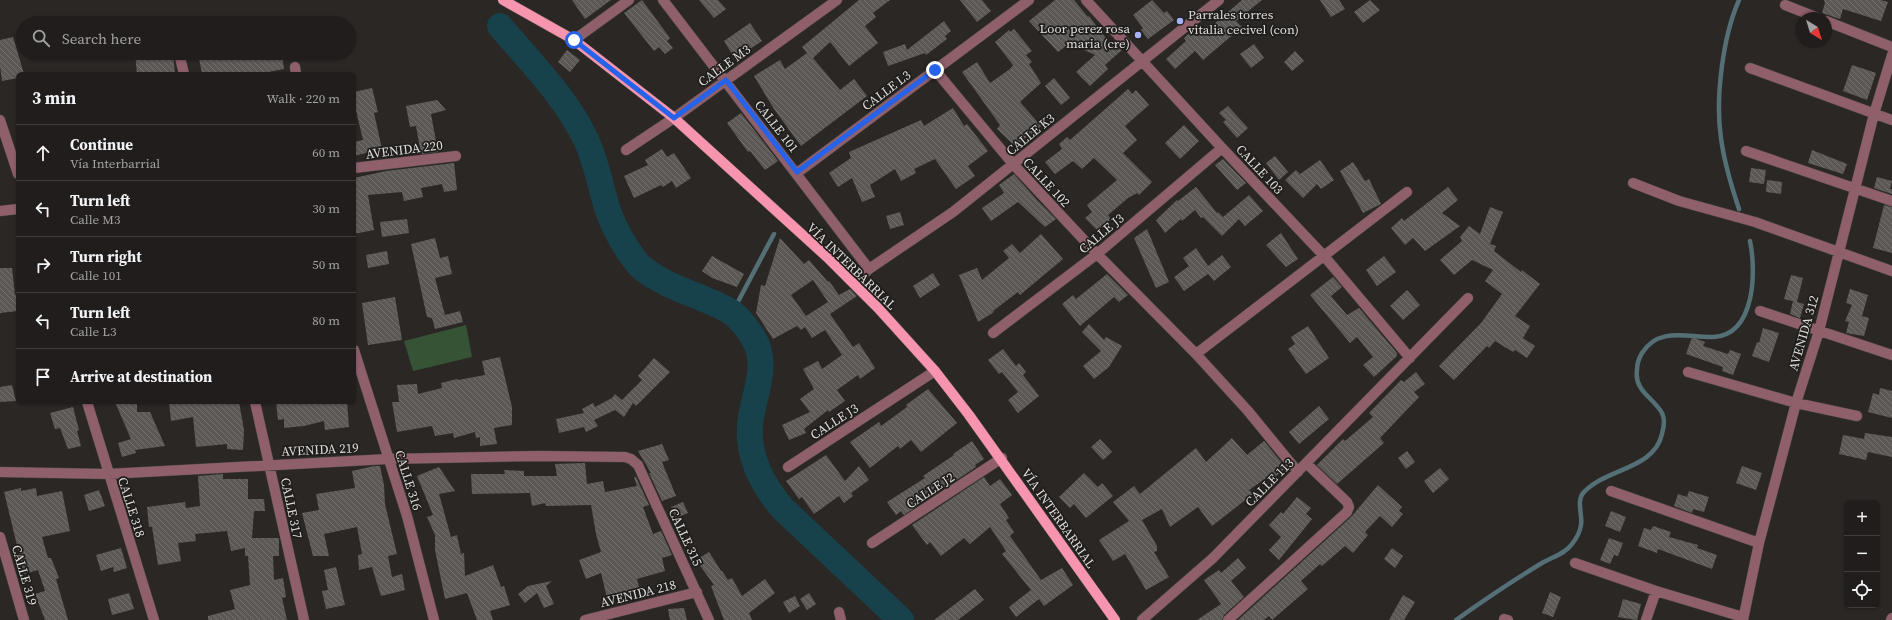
<!DOCTYPE html>
<meta charset="utf-8">
<style>
body{margin:0;font-family:"Source Serif 4",serif;background:#282625;color:#f1f3f6}
.controls{position:absolute;right:12px;bottom:12px;display:grid;overflow:hidden;border-radius:6px;box-shadow:0 1px 3px #0004}
.controls button{width:36px;height:36px;display:grid;place-items:center;padding:0;border:0;border-bottom:1px solid #3d3b3b;background:#201d1c;color:#f1f3f6;font:20px sans-serif}
.compass{position:absolute;left:1796px;top:12px;width:36px;height:36px;border-radius:50%;background:#201d1c;box-shadow:0 1px 3px #0004;rotate:142deg}
.stop{position:absolute;width:12px;height:12px;margin:-9px;border:3px solid #2563eb;border-radius:50%;background:#fff}
.stop.end{background:#2563eb;border-color:#fff;box-shadow:0 1px 4px #0008}
.list{margin:0;padding:0;list-style:none}
h2{display:flex;justify-content:space-between;align-items:center;height:52px;margin:0;padding:0 16px;font-size:17px}
h2 small{font-size:13px;font-weight:400;color:#a2a2a3}
.list li{display:grid;grid-template-columns:26px 1fr auto;gap:12px;align-items:center;box-sizing:border-box;height:56px;padding:0 16px;border-top:1px solid #3d3b3b}
.list b{display:block;font-size:15px;white-space:nowrap}
.list p{margin:0;font-size:13px;white-space:nowrap;color:#a2a2a3}
.list em{font-size:13px;font-style:normal;color:#a2a2a3}
.icon{flex:none;width:22px;height:22px;fill:none;stroke:currentColor;stroke-width:2;stroke-linecap:round;stroke-linejoin:round}
.map{position:relative;flex:none;width:1892px;height:620px;overflow:hidden}
.search{position:absolute;background:#201d1c;box-shadow:0 1px 3px #0004;left:16px;top:16px;width:340px;height:44px;display:flex;align-items:center;gap:10px;box-sizing:border-box;padding:0 14px;border-radius:22px;color:#a2a2a3;font-size:15px}
.panel{position:absolute;background:#201d1c;box-shadow:0 1px 3px #0004;left:16px;top:72px;width:340px;height:332px;border-radius:6px}
.map>svg:first-child{display:block}
</style>
<div class="map">
<svg width="1892" height="620" viewBox="0 0 1892 620">
<defs>
<pattern id="building-back-hatch" width="6" height="6" patternUnits="userSpaceOnUse"><rect width="6" height="6" fill="#5b5856"/><path d="M-1 5l2 2M0 0l6 6M5-1l2 2" fill="none" stroke="#72706e"/></pattern>
</defs>
<rect width="100%" height="100%" fill="#2a2725"/>
<path fill="#365335" d="M 466,325 L 472,357 L 413,371 L 404,341 Z"/>
<g fill="none" stroke-linecap="round" stroke-linejoin="round">
<path stroke="#547076" stroke-width="4.5" d="M 1739,209 C 1731,185 1724,162 1721,138 C 1715,98 1723,36 1739,0
M 732,313 L 774,234
M 1456,620 C 1484,600 1512,581 1542,563 C 1552,557 1565,554 1572,544 C 1576,539 1580,532 1581,525 C 1583,514 1575,500 1585,491 C 1608,468 1654,469 1662,434 C 1664,427 1665,419 1662,413 C 1653,397 1634,391 1637,370 C 1637,365 1639,358 1642,353 C 1659,326 1688,338 1714,337 C 1756,334 1756,270 1750,241"/>
<path stroke="#18424b" stroke-width="26" d="M 500,26 C 530,62 568,99 587,142 C 597,165 601,188 608,211 C 615,230 626,249 638,264 C 646,273 657,278 668,284 C 687,293 715,302 731,312 C 741,319 751,333 756,343 C 767,367 755,393 751,417 C 745,452 761,483 782,508 L 901,620"/>
</g>
<path fill="url(#building-back-hatch)" fill-rule="evenodd" d="M 572,0 L 611,0 L 585,19 Z
M 642,0 L 670,38 L 667,41 L 673,48 L 665,54 L 659,47 L 654,51 L 624,13 Z
M 699,0 L 718,0 L 726,9 L 714,18 Z
M 859,0 L 890,0 L 873,13 L 876,17 L 865,26 L 878,43 L 849,66 L 830,42 L 813,58 L 840,90 L 854,79 L 867,96 L 801,146 L 774,109 L 754,76 L 780,60 L 785,69 L 807,53 L 802,47 Z
M 960,0 L 982,0 L 991,11 L 977,22 Z
M 1055,0 L 1074,0 L 1088,17 L 1089,16 L 1110,44 L 1113,41 L 1122,50 L 1105,65 L 1108,69 L 1090,86 L 1076,72 L 1095,55 L 1070,43 L 1058,52 L 1029,21 Z
M 1152,0 L 1164,13 L 1167,11 L 1174,20 L 1148,39 L 1141,30 L 1143,28 L 1133,15 Z
M 1242,0 L 1262,0 L 1236,21 L 1242,27 L 1203,60 L 1195,51 L 1175,69 L 1166,59 L 1186,41 L 1184,38 L 1193,30 L 1198,35 L 1211,23 L 1213,25 Z
M 1320,0 L 1339,0 L 1345,9 L 1331,17 Z
M 1370,0 L 1380,10 L 1363,23 L 1354,12 Z
M 1824,0 L 1881,0 L 1888,2 L 1881,21 L 1843,9 L 1840,19 L 1822,13 L 1825,3 Z
M 944,21 L 951,31 L 945,36 L 947,39 L 926,55 L 925,53 L 888,66 L 883,52 L 905,44 L 907,50 Z
M 750,23 L 762,41 L 735,59 L 724,41 Z
M 1014,29 L 1032,51 L 1026,55 L 1032,62 L 1029,64 L 1041,83 L 1020,102 L 1041,126 L 1032,134 L 1030,133 L 1016,147 L 997,129 L 1000,125 L 962,72 L 977,62 L 990,83 L 1010,69 L 1013,65 L 995,42 L 1009,30 L 1010,32 Z
M 13,37 L 24,74 L 18,74 L 18,78 L 2,81 L 0,66 L 0,40 Z
M 1254,44 L 1264,58 L 1251,68 L 1240,54 Z
M 567,50 L 580,60 L 570,72 L 558,62 Z
M 1295,51 L 1304,61 L 1292,71 L 1284,62 Z
M 135,53 L 173,53 L 175,74 L 137,74 Z
M 198,53 L 263,53 L 264,58 L 282,55 L 284,69 L 263,73 L 263,74 L 202,74 Z
M 1852,65 L 1876,73 L 1867,100 L 1843,91 Z
M 1054,78 L 1070,98 L 1061,105 L 1045,86 Z
M 372,88 L 378,112 L 374,113 L 382,149 L 354,156 L 354,142 L 363,140 L 354,102 L 354,92 Z
M 1128,89 L 1132,94 L 1136,90 L 1149,105 L 1125,126 L 1137,140 L 1123,153 L 1152,182 L 1139,195 L 1137,193 L 1128,198 L 1108,215 L 1111,219 L 1098,231 L 1085,218 L 1092,212 L 1087,205 L 1117,180 L 1094,158 L 1082,169 L 1073,161 L 1055,174 L 1045,162 L 1062,149 L 1059,144 L 1067,137 L 1070,140 Z
M 437,100 L 446,110 L 431,114 L 438,152 L 421,154 L 416,126 L 410,127 L 406,106 Z
M 1228,106 L 1248,128 L 1237,138 L 1223,122 L 1226,120 L 1219,113 Z
M 953,108 L 964,126 L 967,124 L 988,151 L 968,166 L 975,176 L 956,189 L 935,159 L 914,169 L 916,173 L 901,181 L 895,169 L 870,185 L 875,197 L 862,202 L 852,178 L 838,187 L 829,173 L 851,158 L 849,152 L 921,120 L 924,126 Z
M 741,113 L 778,161 L 765,170 L 750,151 L 748,152 L 727,123 Z
M 1184,125 L 1199,141 L 1180,159 L 1165,143 Z
M 662,149 L 667,157 L 674,153 L 691,178 L 676,188 L 672,181 L 663,187 L 661,185 L 634,198 L 624,176 L 648,165 L 645,160 Z
M 1812,150 L 1847,164 L 1843,174 L 1808,163 Z
M 1275,156 L 1288,172 L 1279,180 L 1266,163 Z
M 1223,159 L 1246,183 L 1237,190 L 1215,165 Z
M 1320,160 L 1334,180 L 1321,189 L 1317,184 L 1303,198 L 1285,180 L 1296,170 L 1300,174 Z
M 1353,162 L 1365,181 L 1369,179 L 1381,204 L 1363,213 L 1340,171 Z
M 454,163 L 457,190 L 444,192 L 442,184 L 421,188 L 423,197 L 404,201 L 402,192 L 368,195 L 374,230 L 354,234 L 354,178 L 386,171 Z
M 1751,168 L 1766,170 L 1764,184 L 1749,182 Z
M 1014,174 L 1038,201 L 1056,219 L 1045,227 L 1018,202 L 991,221 L 982,208 L 1004,193 L 999,185 Z
M 1877,177 L 1892,181 L 1890,189 L 1892,189 L 1892,194 L 1874,188 Z
M 1767,180 L 1782,182 L 1781,194 L 1766,192 Z
M 1196,187 L 1217,213 L 1218,212 L 1223,217 L 1249,195 L 1263,211 L 1245,226 L 1239,219 L 1222,236 L 1203,217 L 1201,218 L 1195,210 L 1182,221 L 1181,219 L 1165,233 L 1156,220 L 1177,200 L 1178,201 Z
M 1448,187 L 1458,200 L 1442,213 L 1460,226 L 1425,251 L 1413,238 L 1405,245 L 1391,228 L 1402,218 L 1404,221 Z
M 1884,205 L 1892,207 L 1892,253 L 1873,248 Z
M 1490,207 L 1503,212 L 1490,244 L 1496,246 L 1494,251 L 1521,272 L 1522,270 L 1540,284 L 1515,316 L 1530,326 L 1523,338 L 1535,346 L 1527,358 L 1515,350 L 1513,352 L 1495,341 L 1489,348 L 1487,346 L 1454,380 L 1439,366 L 1481,323 L 1502,294 L 1485,281 L 1493,270 L 1472,260 L 1454,275 L 1440,260 L 1462,241 L 1460,237 L 1469,226 L 1480,234 Z
M 900,212 L 904,225 L 890,229 L 886,216 Z
M 407,219 L 409,233 L 382,237 L 380,222 Z
M 1147,229 L 1169,282 L 1156,288 L 1134,238 Z
M 1281,233 L 1298,259 L 1286,267 L 1266,245 Z
M 1041,234 L 1063,259 L 1020,295 L 1018,292 L 993,311 L 994,312 L 978,322 L 959,275 L 977,268 L 982,280 L 1009,258 L 1003,251 L 1012,244 L 1020,253 Z
M 435,238 L 440,258 L 448,256 L 452,274 L 435,278 L 445,315 L 460,311 L 463,322 L 435,329 L 432,318 L 427,317 L 411,244 Z
M 780,238 L 804,264 L 809,260 L 828,282 L 829,281 L 839,295 L 850,289 L 857,296 L 830,314 L 853,347 L 859,343 L 875,368 L 860,379 L 858,375 L 837,390 L 845,401 L 829,412 L 828,410 L 804,429 L 806,433 L 789,440 L 782,425 L 810,412 L 800,399 L 814,389 L 803,369 L 818,361 L 822,369 L 842,355 L 825,330 L 812,338 L 805,327 L 801,330 L 797,326 L 773,339 L 756,313 L 761,285 L 765,286 ZM 813,280 L 828,302 L 806,316 L 791,295 Z
M 1196,248 L 1208,266 L 1222,255 L 1231,267 L 1214,281 L 1208,274 L 1184,291 L 1174,277 L 1189,266 L 1183,258 Z
M 387,251 L 389,264 L 368,268 L 366,255 Z
M 712,256 L 744,274 L 737,287 L 712,278 L 702,271 Z
M 1384,256 L 1396,272 L 1377,286 L 1366,270 Z
M 0,268 L 12,268 L 15,295 L 18,294 L 18,311 L 0,313 Z
M 933,273 L 940,285 L 920,298 L 913,286 Z
M 1107,274 L 1128,295 L 1119,302 L 1114,297 L 1080,326 L 1062,304 L 1073,295 L 1076,299 Z
M 1791,275 L 1803,278 L 1797,302 L 1804,304 L 1800,318 L 1790,314 L 1793,301 L 1796,302 L 1784,299 Z
M 1333,277 L 1342,287 L 1331,296 L 1347,315 L 1359,308 L 1397,353 L 1397,356 L 1374,377 L 1363,365 L 1373,357 L 1357,337 L 1350,343 L 1310,295 Z
M 1850,289 L 1868,295 L 1862,316 L 1869,318 L 1864,336 L 1846,333 L 1849,322 L 1845,321 L 1852,305 L 1846,303 Z
M 1407,290 L 1420,305 L 1403,320 L 1390,306 Z
M 395,297 L 402,340 L 368,345 L 362,303 Z
M 1089,324 L 1104,340 L 1106,337 L 1122,346 L 1109,367 L 1094,379 L 1083,366 L 1101,351 L 1082,332 Z
M 1308,326 L 1329,358 L 1306,374 L 1288,349 L 1295,344 L 1291,337 Z
M 1763,328 L 1779,333 L 1769,362 L 1752,356 L 1757,342 L 1759,343 Z
M 1692,337 L 1705,342 L 1703,346 L 1728,354 L 1730,350 L 1741,354 L 1733,375 L 1722,371 L 1723,367 L 1686,354 Z
M 1003,349 L 1016,366 L 1019,363 L 1026,372 L 1023,375 L 1039,396 L 1018,413 L 1008,400 L 1018,392 L 1002,372 L 999,374 L 988,360 Z
M 500,357 L 512,407 L 512,425 L 494,428 L 497,444 L 480,446 L 480,437 L 476,438 L 475,432 L 454,438 L 453,433 L 435,436 L 432,426 L 397,432 L 392,402 L 399,402 L 397,385 L 417,384 L 418,394 L 442,388 L 441,383 L 457,379 L 458,380 L 485,375 L 482,361 Z
M 654,358 L 670,372 L 636,406 L 633,403 L 624,417 L 615,410 L 594,420 L 598,426 L 586,432 L 584,427 L 559,433 L 556,419 L 584,413 L 582,409 L 593,403 L 595,407 L 612,398 L 615,394 L 622,400 L 642,380 L 638,376 Z
M 1416,372 L 1425,384 L 1414,392 L 1419,397 L 1380,438 L 1384,443 L 1337,484 L 1317,465 L 1343,439 L 1345,441 L 1373,417 L 1369,413 L 1401,380 L 1404,382 Z
M 12,385 L 16,401 L 0,402 L 0,387 Z
M 1880,388 L 1892,391 L 1892,418 L 1868,412 L 1873,393 L 1879,395 Z
M 928,389 L 957,423 L 921,452 L 911,440 L 900,449 L 898,446 L 870,468 L 850,442 L 879,422 L 881,426 L 907,407 L 906,405 Z
M 115,402 L 137,402 L 137,412 L 150,412 L 165,446 L 135,450 L 136,453 L 122,457 L 118,443 L 131,439 Z
M 169,402 L 239,402 L 244,430 L 243,450 L 227,449 L 227,444 L 196,447 L 193,417 L 171,421 Z
M 276,402 L 347,402 L 349,427 L 325,430 L 324,421 L 304,426 L 284,428 L 284,419 L 278,420 Z
M 1319,406 L 1329,419 L 1299,444 L 1289,432 Z
M 73,407 L 79,430 L 77,431 L 81,446 L 68,449 L 60,428 L 55,429 L 50,413 Z
M 1865,433 L 1892,437 L 1892,457 L 1868,452 L 1866,460 L 1839,454 L 1843,435 L 1864,439 Z
M 1232,438 L 1247,455 L 1264,441 L 1286,468 L 1271,480 L 1269,476 L 1249,490 L 1253,494 L 1212,526 L 1198,507 L 1170,527 L 1162,509 L 1142,520 L 1157,546 L 1157,551 L 1154,552 L 1169,577 L 1146,590 L 1125,554 L 1113,561 L 1099,540 L 1129,521 L 1113,502 L 1134,486 L 1140,494 L 1196,448 L 1206,462 Z
M 1100,439 L 1112,452 L 1103,460 L 1091,447 Z
M 972,441 L 984,459 L 975,465 L 976,467 L 904,515 L 901,511 L 896,515 L 887,502 L 925,478 L 923,476 L 954,455 L 953,454 Z
M 662,444 L 669,460 L 662,462 L 676,496 L 662,501 L 649,473 L 651,473 L 638,451 Z
M 1407,451 L 1415,462 L 1406,469 L 1398,458 Z
M 826,455 L 845,481 L 859,466 L 869,480 L 851,493 L 853,496 L 844,503 L 839,496 L 814,514 L 802,497 L 799,499 L 786,481 Z
M 585,463 L 587,484 L 603,481 L 605,492 L 637,486 L 634,477 L 636,477 L 649,505 L 643,507 L 653,534 L 661,531 L 672,555 L 662,558 L 665,571 L 637,579 L 639,587 L 635,592 L 607,598 L 601,573 L 586,579 L 579,560 L 601,552 L 596,534 L 591,505 L 546,506 L 545,503 L 532,506 L 530,493 L 472,494 L 471,474 L 505,474 L 504,470 L 524,471 L 524,476 L 557,476 L 555,464 Z
M 374,466 L 380,466 L 384,485 L 385,504 L 397,554 L 388,556 L 392,577 L 402,574 L 405,590 L 381,596 L 372,567 L 359,570 L 358,555 L 362,554 L 357,527 L 324,534 L 329,556 L 313,556 L 302,513 L 319,510 L 316,494 L 355,488 L 352,471 Z
M 1742,466 L 1762,473 L 1756,490 L 1736,483 Z
M 439,467 L 455,491 L 439,494 L 451,537 L 457,535 L 461,554 L 464,553 L 465,576 L 493,565 L 501,587 L 504,586 L 510,605 L 490,611 L 493,620 L 477,620 L 467,593 L 445,599 L 435,550 L 435,535 L 427,517 L 433,515 L 417,476 Z
M 1440,468 L 1449,479 L 1433,493 L 1424,481 Z
M 1084,473 L 1098,487 L 1102,483 L 1113,496 L 1086,518 L 1074,504 L 1070,508 L 1059,497 Z
M 223,474 L 223,479 L 248,479 L 248,499 L 264,499 L 265,511 L 254,511 L 252,538 L 279,538 L 279,556 L 273,556 L 274,580 L 283,578 L 286,597 L 282,598 L 287,620 L 208,620 L 208,616 L 235,609 L 230,590 L 250,585 L 248,556 L 245,556 L 245,548 L 231,551 L 227,531 L 195,534 L 196,541 L 178,543 L 181,561 L 158,565 L 152,527 L 149,527 L 147,507 L 185,502 L 186,508 L 200,506 L 198,476 Z
M 984,477 L 990,486 L 1000,479 L 1012,495 L 1000,504 L 1009,518 L 1006,520 L 1014,532 L 1010,536 L 1041,580 L 1062,568 L 1073,585 L 1044,606 L 1039,599 L 1016,617 L 1009,607 L 1031,590 L 1002,554 L 1006,551 L 990,527 L 970,544 L 964,538 L 941,556 L 930,542 L 927,545 L 912,525 Z
M 1378,485 L 1402,507 L 1399,511 L 1403,514 L 1392,527 L 1380,516 L 1365,532 L 1368,535 L 1353,553 L 1345,546 L 1322,566 L 1320,564 L 1301,581 L 1308,589 L 1272,620 L 1269,616 L 1264,620 L 1238,620 L 1351,517 Z
M 21,488 L 21,491 L 36,488 L 37,496 L 62,491 L 70,531 L 42,537 L 48,558 L 51,558 L 59,578 L 56,579 L 68,620 L 45,620 L 35,594 L 45,591 L 38,570 L 24,574 L 4,492 Z
M 99,490 L 105,506 L 89,511 L 84,495 Z
M 1689,491 L 1709,497 L 1704,512 L 1693,509 L 1692,513 L 1674,506 L 1678,494 L 1687,497 Z
M 1297,497 L 1311,508 L 1306,514 L 1312,519 L 1279,560 L 1269,550 L 1281,537 L 1269,525 L 1281,512 L 1283,514 Z
M 683,502 L 688,513 L 676,518 L 671,507 Z
M 1611,511 L 1626,517 L 1620,532 L 1605,526 Z
M 1653,526 L 1671,532 L 1669,537 L 1698,545 L 1697,548 L 1717,555 L 1712,569 L 1658,549 L 1657,553 L 1638,546 L 1644,528 L 1651,530 Z
M 1609,538 L 1623,543 L 1618,556 L 1614,555 L 1610,564 L 1600,560 Z
M 121,548 L 127,568 L 114,572 L 113,567 L 101,571 L 96,555 Z
M 1392,548 L 1403,556 L 1395,568 L 1384,559 Z
M 709,552 L 721,571 L 722,571 L 728,580 L 732,578 L 742,596 L 765,579 L 775,593 L 749,613 L 752,620 L 724,620 L 711,586 L 714,585 L 696,560 Z
M 1238,558 L 1246,568 L 1231,581 L 1244,597 L 1224,615 L 1222,620 L 1197,620 L 1221,604 L 1204,580 L 1219,570 L 1221,573 Z
M 336,567 L 345,605 L 326,609 L 322,591 L 328,590 L 324,570 Z
M 552,581 L 546,586 L 554,604 L 544,608 L 537,593 L 525,603 L 518,594 L 528,586 Z
M 975,589 L 984,600 L 958,620 L 934,620 Z
M 1550,592 L 1561,597 L 1553,617 L 1542,613 Z
M 129,593 L 134,609 L 112,615 L 108,599 Z
M 809,593 L 816,604 L 807,610 L 800,599 Z
M 1403,595 L 1415,602 L 1404,620 L 1389,620 Z
M 795,596 L 800,606 L 789,613 L 783,602 Z
M 1623,599 L 1641,604 L 1637,620 L 1618,617 Z
M 684,608 L 687,620 L 670,620 L 668,609 Z"/>
<g fill="none" stroke-linecap="round" stroke-linejoin="round">
<g stroke="#474442" stroke-width="11">
<path id="minor" d="M 663,0 L 869,269
M 1086,0 L 1222,148 L 1324,256 L 1410,358
M 1785,5 L 1818,18
M 1826,21 L 1892,47
M 574,40 L 629,0
M 179,53 L 184,74
M 295,67 L 296,74
M 1750,68 L 1892,120
M 935,70 L 1013,164 L 1097,254 L 1196,354 L 1248,411 L 1298,472
M 0,120 L 18,174
M 626,150 L 674,118 L 837,0
M 1746,151 L 1892,201
M 354,168 L 456,156
M 797,173 L 1029,0
M 1633,183 L 1679,201 L 1755,222 L 1892,271
M 0,211 L 18,209
M 854,283 L 869,269 L 953,212 L 1219,0
M 1760,311 L 1892,355
M 993,333 L 1097,254 L 1222,148
M 354,350 L 407,516 L 434,620
M 1196,354 L 1407,192
M 1688,372 L 1796,403 L 1857,416
M 87,402 L 154,620
M 255,402 L 304,620
M 788,467 L 935,371
M 0,472 L 108,474 L 388,459 L 539,456 L 625,457 L 631,459 L 638,465 L 709,620
M 1611,491 L 1759,543
M 0,537 L 24,620
M 872,543 L 1002,458
M 1575,563 L 1656,591 L 1743,617
M 839,612 L 841,620
M 1504,619 L 1508,620
M 585,620 L 697,592
M 1142,620 L 1213,558 L 1468,298
M 1228,620 L 1347,512 L 1349,507 L 1347,502 L 1306,463
M 1646,620 L 1656,591
M 1743,620 L 1759,543 L 1796,403 L 1819,331 L 1874,114 L 1892,55
M 1891,620 L 1892,618"/>
</g>
<g stroke="#474442" stroke-width="11">
<path id="major" d="M 503,0 L 574,40 L 674,118 L 828,258 L 878,308 L 935,371 L 969,415 L 1115,620"/>
</g>
<use href="#minor" stroke="#8f5f6a" stroke-width="10"/>
<use href="#major" stroke="#f695ad" stroke-width="10"/>
</g>
<g fill="none" stroke-linecap="round" stroke-linejoin="round">
<path stroke="#2563eb" stroke-width="5" d="M 574,40 L 674,118 L 726,80 L 797,172 L 935,70"/>
</g>
<g fill="#a6b1fc" stroke="#201e1c" stroke-width="1.5">
<circle cx="1180" cy="21" r="4"/>
<circle cx="1138" cy="35" r="4"/>
</g>
<g text-anchor="middle" stroke-width="3.5" stroke-linejoin="round" paint-order="stroke">
<g font-size="13" fill="#dfdddb" stroke="#201e1c" text-anchor="start">
<text x="1188" y="19">Parrales torres<tspan x="1188" dy="15">vitalia cecivel (con)</tspan></text>
<text x="1130" y="33" text-anchor="end">Loor perez rosa<tspan x="1130" dy="15">maria (cre)</tspan></text>
</g>
<g font-size="13" fill="#dfdddb" stroke="#201e1c">
<text transform="translate(724 65) rotate(-36)" y="5">CALLE M3</text>
<text transform="translate(886 90) rotate(-37)" y="5">CALLE L3</text>
<text transform="translate(777 126) rotate(52)" y="5">CALLE 101</text>
<text transform="translate(1030 134) rotate(-39)" y="5">CALLE K3</text>
<text transform="translate(404 149) rotate(-7)" y="5">AVENIDA 220</text>
<text transform="translate(1260 169) rotate(47)" y="5">CALLE 103</text>
<text transform="translate(1047 182) rotate(47)" y="5">CALLE 102</text>
<text transform="translate(1101 233) rotate(-40)" y="5">CALLE J3</text>
<text transform="translate(852 266) rotate(44)" y="5">VÍA INTERBARRIAL</text>
<text transform="translate(1803 333) rotate(-74)" y="5">AVENIDA 312</text>
<text transform="translate(834 421) rotate(-33)" y="5">CALLE J3</text>
<text transform="translate(320 449) rotate(-3)" y="5">AVENIDA 219</text>
<text transform="translate(409 480) rotate(72)" y="5">CALLE 316</text>
<text transform="translate(1269 482) rotate(-45)" y="5">CALLE 113</text>
<text transform="translate(930 490) rotate(-33)" y="5">CALLE J2</text>
<text transform="translate(132 507) rotate(72)" y="5">CALLE 318</text>
<text transform="translate(292 508) rotate(78)" y="5">CALLE 317</text>
<text transform="translate(1059 518) rotate(55)" y="5">VÍA INTERBARRIAL</text>
<text transform="translate(686 537) rotate(65)" y="5">CALLE 315</text>
<text transform="translate(25 575) rotate(74)" y="5">CALLE 319</text>
<text transform="translate(638 593) rotate(-14)" y="5">AVENIDA 218</text>
</g>
</g>
</svg>
<div class="controls">
<button>+</button>
<button>−</button>
<button><svg class="icon" aria-label="locate" viewBox="0 0 24 24"><circle cx="12" cy="12" r="6"/><path d="M12 2v4M12 18v4M2 12h4M18 12h4"/></svg></button>
</div>
<svg class="compass" viewBox="-18 -18 36 36"><path d="M0-13l5 13h-10z" fill="#e53935"/><path d="M0 13l5-13h-10z" fill="#a2a2a3"/></svg>
<div class="stop" style="left:574px;top:40px"></div>
<div class="stop end" style="left:935px;top:70px"></div>
<div class="search"><svg class="icon" aria-label="search" viewBox="0 0 24 24"><circle cx="10" cy="10" r="6"/><path d="M15 15l6 6"/></svg>Search here</div>
<section class="panel">
<h2>3 min<small>Walk · 220 m</small></h2>
<ul class="list">
<li><svg class="icon" aria-label="ahead" viewBox="0 0 24 24"><path d="M12 20V5M6 11l6-6 6 6"/></svg><div><b>Continue</b><p>Vía Interbarrial</p></div><em>60 m</em></li>
<li><svg class="icon" aria-label="left" viewBox="0 0 24 24"><path d="M17 20v-9H6M10 6l-5 5 5 5"/></svg><div><b>Turn left</b><p>Calle M3</p></div><em>30 m</em></li>
<li><svg class="icon" aria-label="right" viewBox="0 0 24 24"><path d="M7 20v-9h11M14 6l5 5-5 5"/></svg><div><b>Turn right</b><p>Calle 101</p></div><em>50 m</em></li>
<li><svg class="icon" aria-label="left" viewBox="0 0 24 24"><path d="M17 20v-9H6M10 6l-5 5 5 5"/></svg><div><b>Turn left</b><p>Calle L3</p></div><em>80 m</em></li>
<li><svg class="icon" aria-label="arrive" viewBox="0 0 24 24"><path d="M6 21V4h12l-3 4 3 4H6"/></svg><div><b>Arrive at destination</b></div></li>
</ul>
</section>
</div>
